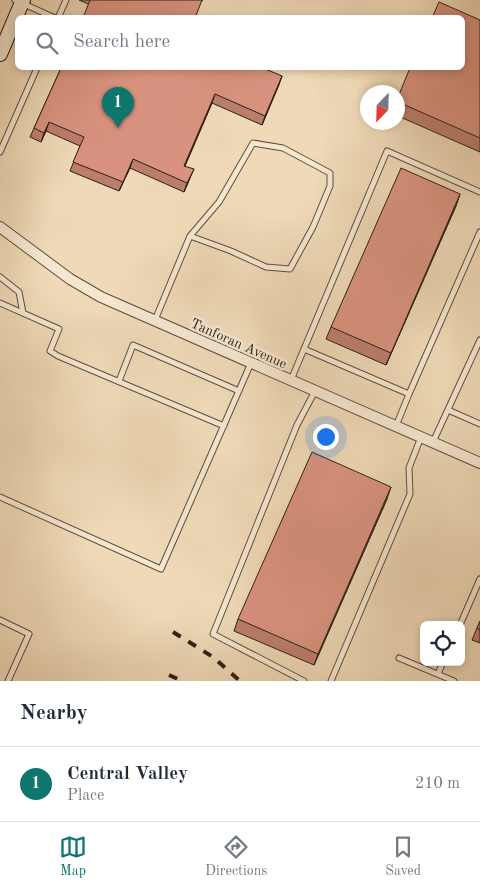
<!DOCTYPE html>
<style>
body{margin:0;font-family:"Old Standard TT",serif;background:#f2f2f3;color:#1f2937}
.controls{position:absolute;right:15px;bottom:15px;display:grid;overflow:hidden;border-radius:8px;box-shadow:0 2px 8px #0003}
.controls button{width:45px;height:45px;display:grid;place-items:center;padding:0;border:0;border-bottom:1px solid #e0e1e3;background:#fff;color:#1f2937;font:25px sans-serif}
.compass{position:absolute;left:360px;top:85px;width:45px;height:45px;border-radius:50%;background:#fff;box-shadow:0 2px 8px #0003;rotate:203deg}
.you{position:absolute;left:325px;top:436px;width:18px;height:18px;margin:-12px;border:4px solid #fff;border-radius:50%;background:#1a73e8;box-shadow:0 0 0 8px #1a73e833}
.badge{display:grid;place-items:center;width:32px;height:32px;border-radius:50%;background:#0f766e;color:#fff;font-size:16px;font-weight:700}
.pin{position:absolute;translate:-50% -41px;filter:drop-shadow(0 1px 2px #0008)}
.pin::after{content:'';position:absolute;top:26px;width:18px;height:15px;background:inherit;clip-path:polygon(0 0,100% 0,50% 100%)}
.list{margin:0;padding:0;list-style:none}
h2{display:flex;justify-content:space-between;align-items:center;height:65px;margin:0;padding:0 20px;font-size:21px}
h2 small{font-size:16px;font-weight:400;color:#747a83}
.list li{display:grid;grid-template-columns:32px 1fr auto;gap:15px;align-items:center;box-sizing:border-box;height:75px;padding:0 20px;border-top:1px solid #e0e1e3}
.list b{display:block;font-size:19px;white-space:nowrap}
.list p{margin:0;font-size:16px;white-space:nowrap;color:#747a83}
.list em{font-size:16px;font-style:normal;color:#747a83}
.icon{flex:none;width:28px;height:28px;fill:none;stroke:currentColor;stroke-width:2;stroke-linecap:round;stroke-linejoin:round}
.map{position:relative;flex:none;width:480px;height:681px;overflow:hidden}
.search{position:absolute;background:#fff;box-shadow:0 2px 8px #0003;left:15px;right:15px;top:15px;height:55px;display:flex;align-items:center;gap:12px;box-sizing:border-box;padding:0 18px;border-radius:8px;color:#747a83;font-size:19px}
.sheet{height:140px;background:#fff}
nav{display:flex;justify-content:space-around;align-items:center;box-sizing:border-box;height:70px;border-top:1px solid #e0e1e3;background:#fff;font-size:14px;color:#747a83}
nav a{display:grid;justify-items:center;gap:2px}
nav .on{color:#0f766e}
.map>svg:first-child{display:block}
</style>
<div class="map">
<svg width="480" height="681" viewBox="0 0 480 681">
<rect width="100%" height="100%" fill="#efd9b7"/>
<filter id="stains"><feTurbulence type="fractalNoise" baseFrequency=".004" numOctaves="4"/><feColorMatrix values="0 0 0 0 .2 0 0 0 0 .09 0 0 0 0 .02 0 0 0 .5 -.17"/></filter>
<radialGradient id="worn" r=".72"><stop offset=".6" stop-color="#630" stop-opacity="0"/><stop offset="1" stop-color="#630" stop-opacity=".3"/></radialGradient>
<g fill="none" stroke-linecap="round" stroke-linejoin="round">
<g stroke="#5e4e3e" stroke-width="7">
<path id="lane" d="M 15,0 L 55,18
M 58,18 L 66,0
M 0,152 L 37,68
M 0,277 L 19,292 L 23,313
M 0,303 L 59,329 L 50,351 L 58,356 L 224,426
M 155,320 L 190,236 L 219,202 L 253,143 L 283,148 L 330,173 L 330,186 L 313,227 L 290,269 L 266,267 L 231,251 L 190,236
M 304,349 L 409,394 L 480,232
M 291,380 L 387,151 L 480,192
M 119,381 L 133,345 L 239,391
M 448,410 L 480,424
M 396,426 L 409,394
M 433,442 L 480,340
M 0,497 L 161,569 L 251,363
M 0,620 L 29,634 L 8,681
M 460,625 L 480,579
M 399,658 L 454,681
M 438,674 L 443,662
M 304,681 L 213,634 L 297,425 L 315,391
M 331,681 L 410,494 L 409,468 L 421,437"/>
</g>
<g stroke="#5e4e3e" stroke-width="12">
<path id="street" d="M 0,227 L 70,279 L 101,297 L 480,463"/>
</g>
<g stroke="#2d2015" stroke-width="16">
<path id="secondary" d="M 0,54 L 23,0"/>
</g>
<use href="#lane" stroke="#f5e6d0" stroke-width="5"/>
<use href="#street" stroke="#f5e6d0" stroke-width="10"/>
<use href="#secondary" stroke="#f5e6d0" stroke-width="14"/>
<path stroke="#2d2015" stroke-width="4" stroke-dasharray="9 9" stroke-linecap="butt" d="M 173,632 L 213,657 L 240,681
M 169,675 L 182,681"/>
</g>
<path fill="#bb7e6d" stroke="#2d2015" d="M 79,0 L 203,0 L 88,4 Z
M 480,20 L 480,152 L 398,116 L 398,97 Z
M 61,68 L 282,76 L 262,125 L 212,103 L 185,166 L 190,178 L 184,192 L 130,168 L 119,191 L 70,171 L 80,146 L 46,131 L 41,142 L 30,137 Z
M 460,194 L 456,206 L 386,365 L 326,339 L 331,327 Z
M 387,499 L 314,665 L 234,631 L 238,619 Z
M 480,621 L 480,643 L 472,640 Z"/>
<path fill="#986659" stroke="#2d2015" d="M 282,76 L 279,85 L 262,125 L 265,116 Z
M 215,94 L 212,103 L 181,175 L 184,166 Z
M 49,122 L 46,131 L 41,142 L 44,133 Z
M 133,159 L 130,168 L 119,191 L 123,182 Z
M 194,169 L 190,178 L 184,192 L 187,183 Z
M 460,194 L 456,206 L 386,365 L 391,353 Z
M 391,487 L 387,499 L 314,665 L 318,654 Z"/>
<path fill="#d9927f" stroke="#2d2015" d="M 90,0 L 202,0 L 195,18 L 83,18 Z
M 439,2 L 480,20 L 480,138 L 398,102 L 398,97 L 410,68 L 462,68 L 462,18 L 432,18 Z
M 61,68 L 263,68 L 282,76 L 265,116 L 215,94 L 184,166 L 194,169 L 187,183 L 133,159 L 123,182 L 73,162 L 84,137 L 49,122 L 44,133 L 34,128 Z
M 401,168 L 460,194 L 391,353 L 331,327 Z
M 312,452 L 391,487 L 318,654 L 238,619 Z
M 480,621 L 480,630 L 477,628 Z"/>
<g text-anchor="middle" stroke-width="5" stroke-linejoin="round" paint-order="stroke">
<g font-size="14" fill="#2d2015" stroke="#f5e6d0">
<text transform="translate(239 343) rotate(24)" y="5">Tanforan Avenue</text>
</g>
</g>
<rect width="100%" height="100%" filter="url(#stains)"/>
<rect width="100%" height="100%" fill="url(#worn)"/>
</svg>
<div class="controls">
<button><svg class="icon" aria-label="locate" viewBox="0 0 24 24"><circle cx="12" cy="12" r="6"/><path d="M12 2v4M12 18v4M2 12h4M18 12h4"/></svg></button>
</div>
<svg class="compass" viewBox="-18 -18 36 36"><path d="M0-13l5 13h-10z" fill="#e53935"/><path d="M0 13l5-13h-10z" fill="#747a83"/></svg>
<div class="you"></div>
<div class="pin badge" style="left:118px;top:128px">1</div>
<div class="search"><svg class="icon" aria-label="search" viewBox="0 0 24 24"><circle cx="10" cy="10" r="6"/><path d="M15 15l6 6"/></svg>Search here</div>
</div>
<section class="sheet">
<h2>Nearby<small></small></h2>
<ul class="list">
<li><span class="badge">1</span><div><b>Central Valley</b><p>Place</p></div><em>210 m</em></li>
</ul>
</section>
<nav>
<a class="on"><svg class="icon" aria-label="map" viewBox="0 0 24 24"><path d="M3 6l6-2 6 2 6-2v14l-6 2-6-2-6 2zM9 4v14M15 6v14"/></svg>Map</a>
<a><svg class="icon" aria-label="directions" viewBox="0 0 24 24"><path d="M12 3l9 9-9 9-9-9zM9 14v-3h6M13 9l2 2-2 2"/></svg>Directions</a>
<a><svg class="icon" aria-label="saved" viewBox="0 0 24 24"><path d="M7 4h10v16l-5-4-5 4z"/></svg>Saved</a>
</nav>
